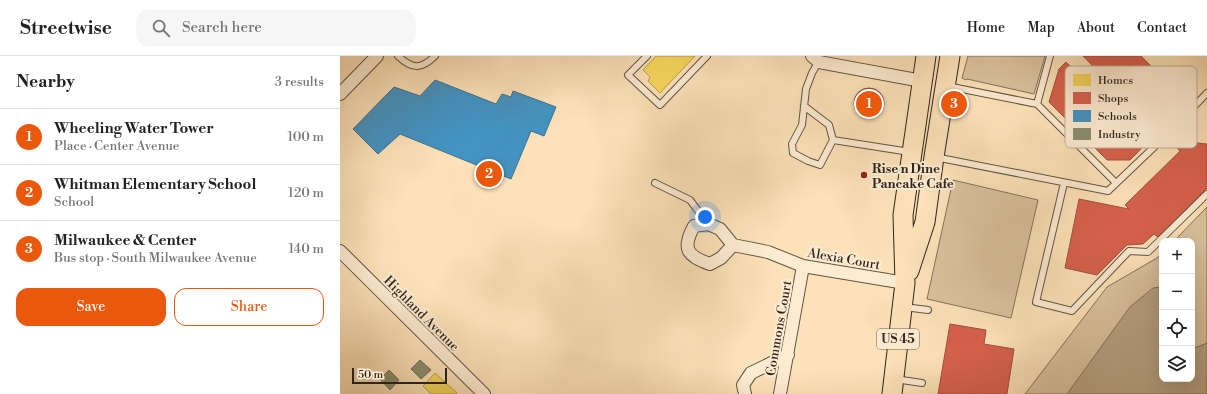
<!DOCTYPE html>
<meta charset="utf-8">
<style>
body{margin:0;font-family:"Libre Bodoni",serif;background:#f6f6f6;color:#222}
.controls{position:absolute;right:12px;bottom:12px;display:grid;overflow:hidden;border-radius:8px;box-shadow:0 4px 16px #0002}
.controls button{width:36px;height:36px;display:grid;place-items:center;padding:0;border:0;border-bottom:1px solid #e0e0e0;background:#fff;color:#222;font:20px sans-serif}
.scale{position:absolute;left:12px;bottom:10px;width:95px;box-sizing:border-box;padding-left:4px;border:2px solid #2f251d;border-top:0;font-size:11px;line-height:14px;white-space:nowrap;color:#2f251d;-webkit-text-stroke:3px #feecd2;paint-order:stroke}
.you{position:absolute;left:365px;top:161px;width:14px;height:14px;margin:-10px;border:3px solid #fff;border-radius:50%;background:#1a73e8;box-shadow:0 0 0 6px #1a73e833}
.badge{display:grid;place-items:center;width:26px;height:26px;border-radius:50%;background:#ea580c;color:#fff;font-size:13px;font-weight:700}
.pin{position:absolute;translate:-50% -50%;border:2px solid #fff;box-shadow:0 1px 4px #0006}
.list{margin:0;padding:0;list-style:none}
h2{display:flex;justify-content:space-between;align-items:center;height:52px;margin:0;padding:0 16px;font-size:17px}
h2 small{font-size:13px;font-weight:400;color:#767676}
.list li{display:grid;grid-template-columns:26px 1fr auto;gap:12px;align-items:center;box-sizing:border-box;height:56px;padding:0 16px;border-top:1px solid #e0e0e0}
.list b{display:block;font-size:15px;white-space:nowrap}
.list p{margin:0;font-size:13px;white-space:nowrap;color:#767676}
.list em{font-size:13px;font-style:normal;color:#767676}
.actions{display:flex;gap:8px;padding:12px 16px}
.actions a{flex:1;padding:9px 0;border:1px solid #ea580c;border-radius:12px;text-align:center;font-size:14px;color:#ea580c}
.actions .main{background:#ea580c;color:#fff}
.icon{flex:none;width:22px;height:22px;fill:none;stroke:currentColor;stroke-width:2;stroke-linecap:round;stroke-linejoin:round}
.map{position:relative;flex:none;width:867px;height:338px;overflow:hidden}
header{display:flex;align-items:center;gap:24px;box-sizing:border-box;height:56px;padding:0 20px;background:#fff;border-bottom:1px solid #e0e0e0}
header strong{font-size:19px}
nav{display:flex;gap:22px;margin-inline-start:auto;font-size:14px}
.search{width:280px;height:36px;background:#f6f6f6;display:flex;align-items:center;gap:10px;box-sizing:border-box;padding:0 14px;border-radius:12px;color:#767676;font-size:15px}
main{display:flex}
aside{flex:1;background:#fff}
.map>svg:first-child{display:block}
</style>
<header>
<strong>Streetwise</strong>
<div class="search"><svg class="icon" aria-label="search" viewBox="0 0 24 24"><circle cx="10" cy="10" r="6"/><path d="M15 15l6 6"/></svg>Search here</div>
<nav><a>Home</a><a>Map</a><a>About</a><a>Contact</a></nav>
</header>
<main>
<aside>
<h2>Nearby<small>3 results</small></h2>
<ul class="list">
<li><span class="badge">1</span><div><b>Wheeling Water Tower</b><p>Place · Center Avenue</p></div><em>100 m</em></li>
<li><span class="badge">2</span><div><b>Whitman Elementary School</b><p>School</p></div><em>120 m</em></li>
<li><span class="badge">3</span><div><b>Milwaukee &amp; Center</b><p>Bus stop · South Milwaukee Avenue</p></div><em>140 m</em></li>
</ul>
<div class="actions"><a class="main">Save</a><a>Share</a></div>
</aside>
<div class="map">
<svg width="867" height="338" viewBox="0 0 867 338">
<rect width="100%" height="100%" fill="#fde2b9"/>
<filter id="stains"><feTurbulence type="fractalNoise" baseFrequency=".005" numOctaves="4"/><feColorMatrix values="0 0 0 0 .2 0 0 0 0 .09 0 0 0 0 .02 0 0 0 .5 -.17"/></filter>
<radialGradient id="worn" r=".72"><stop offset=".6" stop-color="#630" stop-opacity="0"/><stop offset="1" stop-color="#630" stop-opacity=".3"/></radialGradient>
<path fill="#dac29e" stroke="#84745e" d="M 628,0 L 705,0 L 694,38 L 627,23 L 626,24 L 622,22 Z
M 613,124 L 698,144 L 671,262 L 587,243 Z
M 867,151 L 867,338 L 685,338 L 767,231 L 817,202 L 822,197 L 822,323 L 852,323 L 852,185 L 834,185 Z"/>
<path fill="#b7a284" stroke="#81705b" d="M 822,231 L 822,323 L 852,323 L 852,293 L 867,287 L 867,338 L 727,338 L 790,251 L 813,232 Z"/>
<path fill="#f6d55c" stroke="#baa049" d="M 316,0 L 355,0 L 320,37 L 308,25 L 310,21 L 303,14 Z
M 95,317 L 117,337 L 116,338 L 91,338 L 83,330 Z"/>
<path fill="#d6604d" stroke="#a44e3f" d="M 743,0 L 801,0 L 847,46 L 831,62 L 857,87 L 867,88 L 867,132 L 818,181 L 814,178 L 803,188 L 787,189 L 757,219 L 725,212 L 739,143 L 789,153 L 785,149 L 840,95 L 835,90 L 843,83 L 827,67 L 790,104 L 767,104 L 709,46 L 719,13 L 726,6 L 777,57 L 788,46 Z
M514 47a15 15 0 1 1 30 0a15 15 0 1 1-30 0Z
M 610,268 L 646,274 L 644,288 L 674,293 L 667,338 L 598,338 Z"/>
<path fill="#4393c3" stroke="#3d7291" d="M 95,24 L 156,48 L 162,38 L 171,41 L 173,35 L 216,51 L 204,80 L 191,75 L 171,123 L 60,78 L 38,98 L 13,73 L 54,31 L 80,40 Z"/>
<path fill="#8c8c6e" stroke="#706d56" d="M 80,304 L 91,314 L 81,323 L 71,313 Z
M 49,314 L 59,324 L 50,334 L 40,323 Z"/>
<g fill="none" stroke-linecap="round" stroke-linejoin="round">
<g stroke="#625444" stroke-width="8">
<path id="lane" d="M 58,0 C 72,13 81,14 95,0
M 307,0 L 288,19 L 320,49 L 367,0
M 607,30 L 697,48 L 710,0
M 697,48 L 776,127
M 464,50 L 489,69 L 493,84 L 480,109 L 468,105 L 453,97 L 452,88 L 462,69 L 466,33 L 472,17 L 479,5
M 837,68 L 867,37
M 493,84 L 570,96
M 595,101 L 768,135 L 833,73
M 315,127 L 350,144 L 368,168
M 724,127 L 696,246 L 732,255 L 789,195 L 808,196 L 867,138
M 564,251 L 588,254
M 555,323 L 582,327"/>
</g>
<g stroke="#625444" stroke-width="14">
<path id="street" d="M 472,0 L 479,6 L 582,25
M 0,38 L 37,0
M 368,168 L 380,173 L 393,189 L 381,202 L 370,208 C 346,200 342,192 354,170 Z
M 393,189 L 428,196 L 463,210 L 565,227
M 0,195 L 144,338
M 405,338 L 403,329 L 411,317 L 448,299
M 440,338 L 463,210"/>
</g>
<g stroke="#2f251d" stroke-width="21">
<path id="primary" d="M 569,215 L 585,166 L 594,101 L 610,0
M 552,338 L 565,227 L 563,159 L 586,0"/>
</g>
<use href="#lane" stroke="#feecd2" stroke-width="6"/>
<use href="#street" stroke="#feecd2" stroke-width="12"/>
<use href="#primary" stroke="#fde2b9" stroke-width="19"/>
</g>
<circle fill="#8f2418" stroke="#feecd2" stroke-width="1.5" cx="524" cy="119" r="4"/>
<g text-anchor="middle" stroke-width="4" stroke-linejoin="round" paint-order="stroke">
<rect fill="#feecd2" stroke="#6d6153" stroke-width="1" x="537" y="273" width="42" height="20" rx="3"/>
<g font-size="12" font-weight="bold" fill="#2f251d">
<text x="558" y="287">US 45</text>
</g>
<g font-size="13" font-weight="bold" fill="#2f251d" stroke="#feecd2" text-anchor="start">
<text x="532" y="117">Rise n Dine<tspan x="532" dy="15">Pancake Cafe</tspan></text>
</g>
<g font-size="13" fill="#2f251d" stroke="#feecd2">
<text transform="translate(504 202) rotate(10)" y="5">Alexia Court</text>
<text transform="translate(82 257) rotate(45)" y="5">Highland Avenue</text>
<text transform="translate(438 272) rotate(-80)" y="5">Commons Court</text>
</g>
</g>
<rect x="725" y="10" width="132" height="82" rx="6" fill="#feecd2" stroke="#c0b09c" stroke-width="1"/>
<rect x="733" y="18" width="18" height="12" fill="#f6d55c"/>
<rect x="733" y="36" width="18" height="12" fill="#d6604d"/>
<rect x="733" y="54" width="18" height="12" fill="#4393c3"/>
<rect x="733" y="72" width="18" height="12" fill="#8c8c6e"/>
<g font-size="11" fill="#2f251d">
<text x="758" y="28">Homes</text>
<text x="758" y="46">Shops</text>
<text x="758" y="64">Schools</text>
<text x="758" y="82">Industry</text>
</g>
<rect width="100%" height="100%" filter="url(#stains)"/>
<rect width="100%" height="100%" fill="url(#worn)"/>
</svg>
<div class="controls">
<button>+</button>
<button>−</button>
<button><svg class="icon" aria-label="locate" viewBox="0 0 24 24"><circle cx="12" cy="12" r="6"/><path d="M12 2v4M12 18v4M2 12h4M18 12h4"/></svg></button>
<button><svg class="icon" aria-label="layers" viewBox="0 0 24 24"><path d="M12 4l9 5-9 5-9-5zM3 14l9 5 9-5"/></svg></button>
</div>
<div class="scale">50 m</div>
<div class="you"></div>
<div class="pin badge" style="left:529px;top:48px">1</div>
<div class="pin badge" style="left:149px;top:118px">2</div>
<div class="pin badge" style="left:614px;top:48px">3</div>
</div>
</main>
